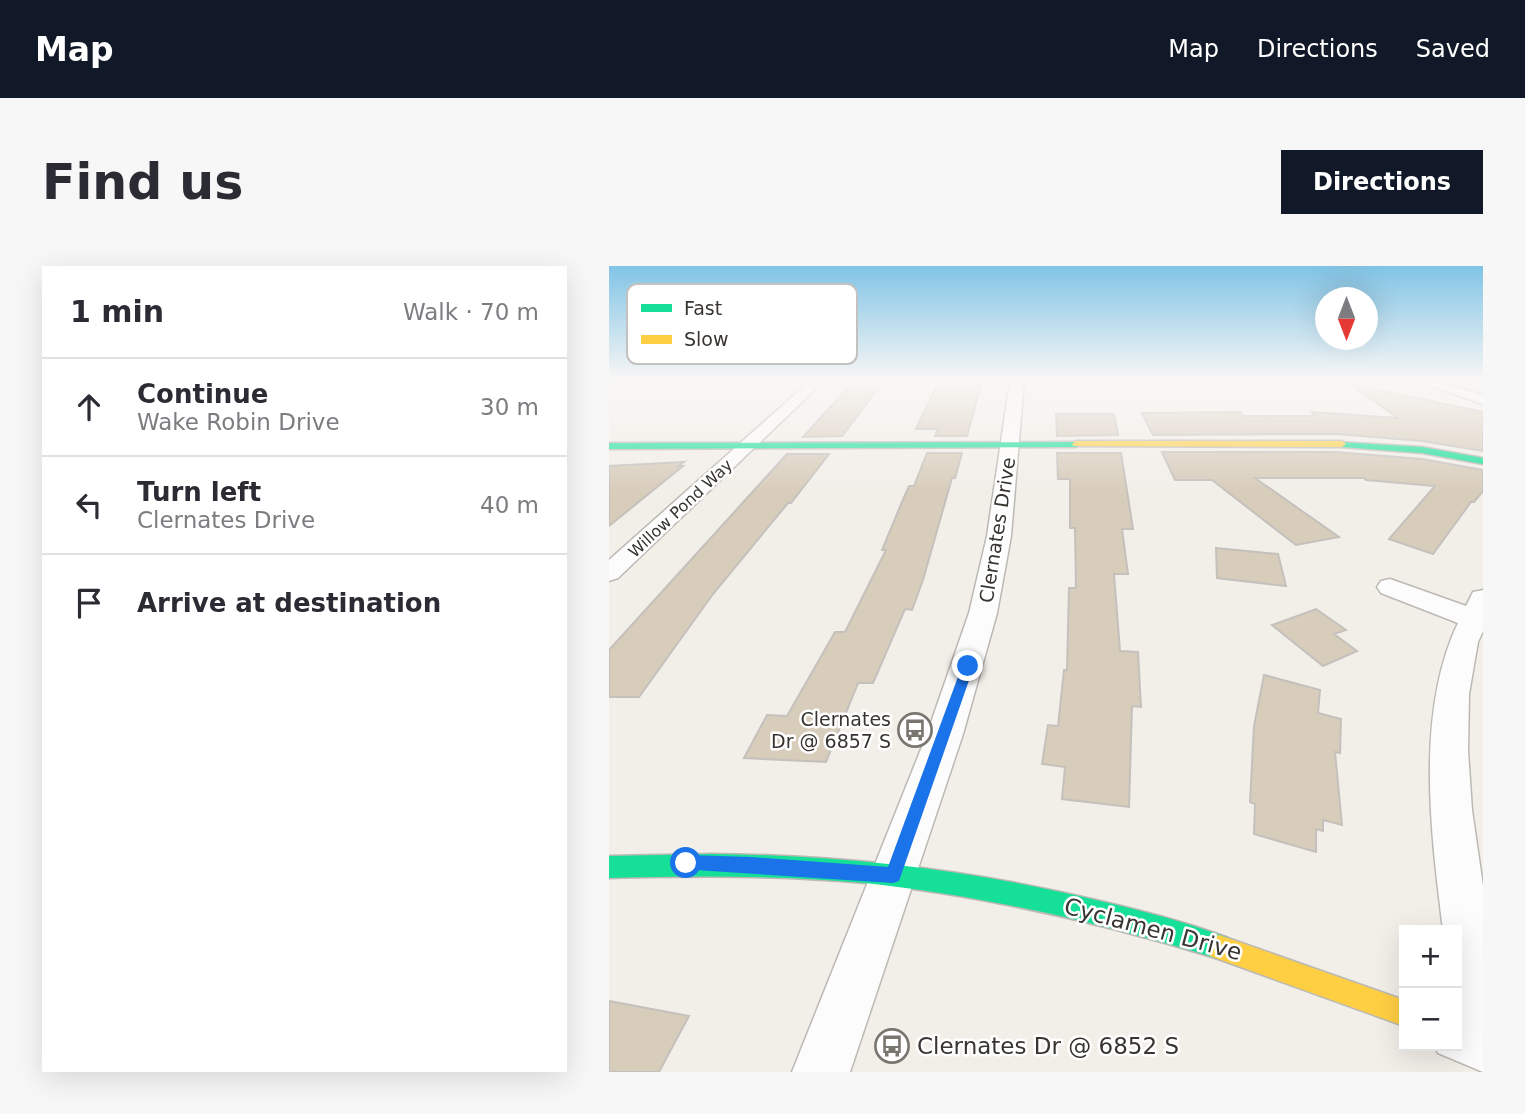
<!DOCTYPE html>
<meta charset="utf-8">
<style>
body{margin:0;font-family:"DejaVu Sans",sans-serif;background:#f7f7f7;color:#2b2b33}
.controls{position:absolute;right:21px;bottom:21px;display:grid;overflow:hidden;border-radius:0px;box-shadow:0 7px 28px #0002}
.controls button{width:63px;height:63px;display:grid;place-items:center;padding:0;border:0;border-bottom:2px solid #e1e1e2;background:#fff;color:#2b2b33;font:35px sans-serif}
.compass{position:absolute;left:706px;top:21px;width:63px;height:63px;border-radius:50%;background:#fff;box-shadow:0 7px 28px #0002;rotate:180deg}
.stop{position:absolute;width:21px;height:21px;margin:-16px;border:5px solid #1a73e8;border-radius:50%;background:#fff}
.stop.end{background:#1a73e8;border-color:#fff;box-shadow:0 2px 7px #0008}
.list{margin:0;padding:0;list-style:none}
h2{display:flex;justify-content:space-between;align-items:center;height:91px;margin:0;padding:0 28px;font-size:30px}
h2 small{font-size:23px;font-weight:400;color:#7c7c81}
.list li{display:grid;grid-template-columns:46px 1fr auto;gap:21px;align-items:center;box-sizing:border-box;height:98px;padding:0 28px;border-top:2px solid #e1e1e2}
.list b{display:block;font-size:26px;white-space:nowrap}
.list p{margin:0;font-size:23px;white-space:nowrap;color:#7c7c81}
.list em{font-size:23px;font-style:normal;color:#7c7c81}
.icon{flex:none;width:38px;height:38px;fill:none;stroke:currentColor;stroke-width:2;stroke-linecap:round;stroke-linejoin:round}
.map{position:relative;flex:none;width:874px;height:806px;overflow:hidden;border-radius:0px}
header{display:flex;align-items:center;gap:42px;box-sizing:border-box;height:98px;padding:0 35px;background:#111827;color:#fff}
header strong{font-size:33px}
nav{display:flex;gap:38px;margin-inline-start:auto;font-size:24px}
.intro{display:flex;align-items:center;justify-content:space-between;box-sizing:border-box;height:168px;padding:0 42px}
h1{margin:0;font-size:49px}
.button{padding:18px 32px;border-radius:0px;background:#111827;color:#fff;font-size:24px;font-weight:700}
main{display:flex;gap:42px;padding:0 42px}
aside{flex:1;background:#fff;border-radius:0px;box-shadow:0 7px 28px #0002}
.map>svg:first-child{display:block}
</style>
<header>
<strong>Map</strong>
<nav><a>Map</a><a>Directions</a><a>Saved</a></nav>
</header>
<div class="intro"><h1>Find us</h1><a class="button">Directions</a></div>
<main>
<aside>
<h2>1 min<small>Walk · 70 m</small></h2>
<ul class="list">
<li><svg class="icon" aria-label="ahead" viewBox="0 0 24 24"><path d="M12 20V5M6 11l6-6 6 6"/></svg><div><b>Continue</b><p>Wake Robin Drive</p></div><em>30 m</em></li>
<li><svg class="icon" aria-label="left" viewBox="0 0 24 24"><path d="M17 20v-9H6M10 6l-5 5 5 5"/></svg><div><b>Turn left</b><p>Clernates Drive</p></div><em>40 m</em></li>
<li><svg class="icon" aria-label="arrive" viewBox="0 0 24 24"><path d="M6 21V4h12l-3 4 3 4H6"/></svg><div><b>Arrive at destination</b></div></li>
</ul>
</aside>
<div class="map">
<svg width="874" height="806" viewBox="0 0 874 806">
<rect width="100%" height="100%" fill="#f2eee8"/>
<path fill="#d8ccbb" stroke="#c4c1bd" stroke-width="2" d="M 245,115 L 275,115 L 233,170 L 194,171 Z
M 330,115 L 373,115 L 358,170 L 326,170 L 329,163 L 307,163 Z
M 741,118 L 874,146 L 874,185 L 813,175 L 727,168 L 544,169 L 533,147 L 631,146 L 634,150 L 705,150 L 703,146 L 789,152 Z
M 447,148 L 505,148 L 509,169 L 448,170 Z
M 553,186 L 727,186 L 813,193 L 874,204 L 874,225 L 865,236 L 862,236 L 824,288 L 780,273 L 826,220 L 757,214 L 755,212 L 646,212 L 730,271 L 687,279 L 603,214 L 566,214 Z
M 318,187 L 353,187 L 346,212 L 343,212 L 314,314 L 303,344 L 296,343 L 264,417 L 249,417 L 217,496 L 135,492 L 158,449 L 178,450 L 226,366 L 236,366 L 277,284 L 273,284 L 293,236 L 300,220 L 305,220 Z
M 448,187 L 512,187 L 524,263 L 513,263 L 519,308 L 505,308 L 511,385 L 529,386 L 532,441 L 523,440 L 520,541 L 453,533 L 456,501 L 433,498 L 439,459 L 449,460 L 455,404 L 458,404 L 460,322 L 467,322 L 466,262 L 461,262 L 461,213 L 449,213 Z
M 178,188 L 220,188 L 182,237 L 179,237 L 104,328 L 30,431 L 0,431 L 0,384 Z
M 75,196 L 69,200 L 74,200 L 0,260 L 0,200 Z
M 607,282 L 669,288 L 677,320 L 608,312 Z
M 707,343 L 737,364 L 725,368 L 748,385 L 714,400 L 663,359 Z
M 655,409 L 711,424 L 709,447 L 732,453 L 731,487 L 726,486 L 733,559 L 714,554 L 714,565 L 707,563 L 707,586 L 645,568 L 646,538 L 641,536 L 645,460 Z
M 0,735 L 80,750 L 50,806 L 0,806 Z"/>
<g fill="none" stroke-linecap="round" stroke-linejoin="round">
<g stroke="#bcb9b4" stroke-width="3">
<path id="street" d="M 0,115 L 8,115 L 0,120 Z
M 201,115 L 215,115 L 9,312 L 0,315 L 0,294 Z
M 401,115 L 415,115 L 402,270 L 388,347 L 354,468 L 241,806 L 183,806 L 318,468 L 360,347 L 378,270 Z
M 807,115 L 828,115 L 874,129 L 874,138 Z
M 781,313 L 857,340 L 864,326 L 874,324 L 874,365 L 869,376 L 860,428 L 859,485 L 863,544 L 874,620 L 874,806 L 829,787 L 825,780 L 848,780 L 848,664 L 834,664 C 822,568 806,447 849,357 L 772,327 L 768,321 L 772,315 Z"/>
</g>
<g stroke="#bcb9b4" stroke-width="3">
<path id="fast" d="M 470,176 L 471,178 L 467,181 L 0,183 L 0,177 Z
M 730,176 L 813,181 L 874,192 L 874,198 L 813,187 L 733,181 L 729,178 Z
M 102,588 C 233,589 363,604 491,635 C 534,645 578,656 619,672 L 622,681 L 619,690 L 610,693 C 494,657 377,630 256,617 C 171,609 85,610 0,612 L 0,590 Z"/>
</g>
<g stroke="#bcb9b4" stroke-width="3">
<path id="slow" d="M 467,175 L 733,175 L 737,178 L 733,181 L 464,180 L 463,178 Z
M 610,669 L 795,734 L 795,760 L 601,690 L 598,681 L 601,672 Z"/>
</g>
<use href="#street" fill="#fdfcfc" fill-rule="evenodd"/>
<use href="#fast" fill="#16e098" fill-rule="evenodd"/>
<use href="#slow" fill="#ffcf43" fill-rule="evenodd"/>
</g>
<linearGradient id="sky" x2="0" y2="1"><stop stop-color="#81c4e6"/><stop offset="0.5" stop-color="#f9f7f5"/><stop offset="1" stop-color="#f9f7f5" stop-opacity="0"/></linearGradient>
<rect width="874" height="228" fill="url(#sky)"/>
<path fill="#1a73e8" d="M 359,396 L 365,400 L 290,615 L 284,617 L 71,603 L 69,597 L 71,592 L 77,589 L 142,591 L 279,601 L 353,400 Z"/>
<defs>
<g id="bus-ring" transform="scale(1.75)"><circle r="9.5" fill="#fff" stroke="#797670" stroke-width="1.5"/><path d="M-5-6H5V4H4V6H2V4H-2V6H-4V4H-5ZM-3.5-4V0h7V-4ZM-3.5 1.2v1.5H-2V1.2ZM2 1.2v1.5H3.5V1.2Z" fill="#797670"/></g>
</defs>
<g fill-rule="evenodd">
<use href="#bus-ring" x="306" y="464"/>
<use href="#bus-ring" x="283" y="780"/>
</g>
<g text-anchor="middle" stroke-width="5" stroke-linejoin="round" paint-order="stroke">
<g font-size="16" fill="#383530" stroke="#fff">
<text transform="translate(71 242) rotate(-43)" y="6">Willow Pond Way</text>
</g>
<g font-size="19" fill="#383530" stroke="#fff">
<text transform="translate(388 264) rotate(-81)" y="7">Clernates Drive</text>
</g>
<g font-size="19" fill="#383530" stroke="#fff" text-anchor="end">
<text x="282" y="460">Clernates<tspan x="282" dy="22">Dr @ 6857 S</tspan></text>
</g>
<g font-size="23" fill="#383530" stroke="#fff">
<text transform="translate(544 663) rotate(15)" y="8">Cyclamen Drive</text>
</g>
<g font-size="23" fill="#383530" stroke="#fff" text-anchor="start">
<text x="308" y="788">Clernates Dr @ 6852 S</text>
</g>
</g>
<rect x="18" y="18" width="230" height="80" rx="10" fill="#fff" stroke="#c3c2c1" stroke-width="2"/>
<rect x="32" y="38" width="31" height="8" fill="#16e098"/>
<rect x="32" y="69" width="31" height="9" fill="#ffcf43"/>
<g font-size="19" fill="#383530">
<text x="75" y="49">Fast</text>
<text x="75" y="80">Slow</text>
</g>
</svg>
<div class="controls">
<button>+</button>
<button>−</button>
</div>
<svg class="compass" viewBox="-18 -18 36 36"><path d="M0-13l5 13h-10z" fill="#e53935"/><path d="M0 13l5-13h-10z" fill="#7c7c81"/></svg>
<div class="stop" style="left:77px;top:597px"></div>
<div class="stop end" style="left:359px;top:400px"></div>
</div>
</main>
